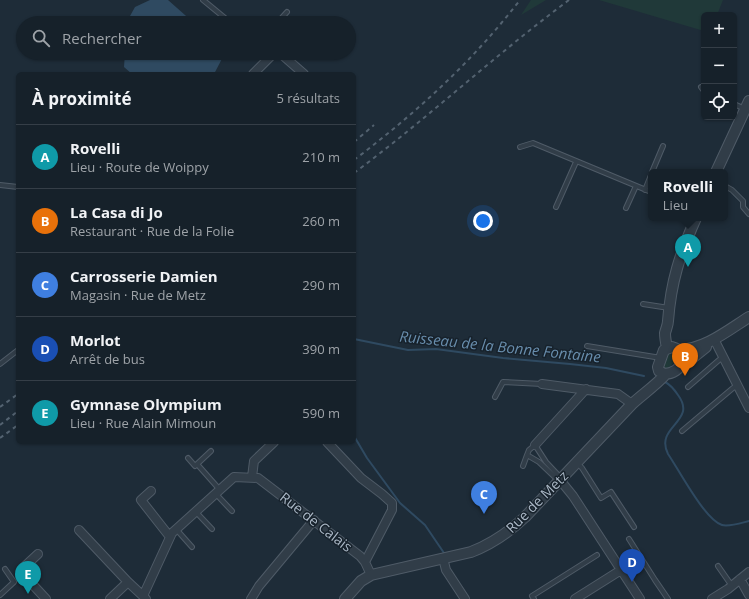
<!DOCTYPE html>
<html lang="fr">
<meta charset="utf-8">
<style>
body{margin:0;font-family:"Open Sans",sans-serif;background:#1f2932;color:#f1f3f6}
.controls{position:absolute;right:12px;top:12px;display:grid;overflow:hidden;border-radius:6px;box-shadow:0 1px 3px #0004}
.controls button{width:36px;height:36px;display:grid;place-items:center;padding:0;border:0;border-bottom:1px solid #353e47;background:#16212a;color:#f1f3f6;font:20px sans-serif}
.you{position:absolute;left:483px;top:221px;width:14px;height:14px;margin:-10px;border:3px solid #fff;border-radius:50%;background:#1a73e8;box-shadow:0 0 0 6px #1a73e833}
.badge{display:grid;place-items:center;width:26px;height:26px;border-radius:50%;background:#2563eb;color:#fff;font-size:13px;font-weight:700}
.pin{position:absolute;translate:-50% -33px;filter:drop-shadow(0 1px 2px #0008)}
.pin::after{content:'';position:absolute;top:21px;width:14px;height:12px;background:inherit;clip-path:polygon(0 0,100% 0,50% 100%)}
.popup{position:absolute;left:648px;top:169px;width:80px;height:52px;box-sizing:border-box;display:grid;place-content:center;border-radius:6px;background:#16212a;filter:drop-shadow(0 1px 3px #0005);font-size:13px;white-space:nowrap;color:#9ea3a8}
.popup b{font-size:15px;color:#f1f3f6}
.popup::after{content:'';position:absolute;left:50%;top:100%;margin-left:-8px;border:8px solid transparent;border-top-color:#16212a}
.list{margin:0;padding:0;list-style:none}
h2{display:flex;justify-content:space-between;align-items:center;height:52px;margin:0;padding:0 16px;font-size:17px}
h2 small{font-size:13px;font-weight:400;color:#9ea3a8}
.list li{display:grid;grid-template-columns:26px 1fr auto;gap:12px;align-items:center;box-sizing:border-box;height:64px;padding:0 16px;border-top:1px solid #353e47}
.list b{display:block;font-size:15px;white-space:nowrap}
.list p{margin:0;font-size:13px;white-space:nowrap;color:#9ea3a8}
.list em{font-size:13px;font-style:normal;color:#9ea3a8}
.icon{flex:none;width:22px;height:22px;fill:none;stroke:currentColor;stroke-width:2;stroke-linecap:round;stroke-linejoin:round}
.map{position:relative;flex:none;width:749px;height:599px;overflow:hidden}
.search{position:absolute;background:#16212a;box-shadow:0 1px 3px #0004;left:16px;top:16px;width:340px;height:44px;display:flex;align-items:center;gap:10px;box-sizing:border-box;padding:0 14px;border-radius:22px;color:#9ea3a8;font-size:15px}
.panel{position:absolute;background:#16212a;box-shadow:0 1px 3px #0004;left:16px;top:72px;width:340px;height:372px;border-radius:6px}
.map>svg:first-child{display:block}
</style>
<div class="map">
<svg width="749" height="599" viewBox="0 0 749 599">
<rect width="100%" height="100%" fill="#1e2c38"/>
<path fill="#203939" d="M 531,0 L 546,0 L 521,15 Z
M 599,0 L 723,0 L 717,15 L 704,15 L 704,31 Z
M 669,352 L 678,360 L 665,370 L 664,369 L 663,367 Z"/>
<path fill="#2f4a61" d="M 150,0 L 168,0 L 194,23 L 138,23 L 130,16 L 135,7 Z
M 125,53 L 225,53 L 214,74 L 132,74 L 124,67 Z"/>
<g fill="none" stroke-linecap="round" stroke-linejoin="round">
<path stroke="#2f4a61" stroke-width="2" d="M 354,339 L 408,350 L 436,349 L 503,358 L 570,364 L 606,368 L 644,376
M 665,382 C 671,385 674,389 678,395 C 698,422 654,426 668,454 C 679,470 705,520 722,525 C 729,527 741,523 749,521
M 354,436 L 367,458 L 400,503 L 425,525 L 444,553"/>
<g stroke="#4f5b67" stroke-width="6">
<path id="service" d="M 203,0 L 231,23
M 277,23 L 287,12
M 701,87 L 704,91
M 734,104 L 745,109
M 520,147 L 533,143 L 651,192
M 652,172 L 663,146
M 0,185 L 18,187
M 725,186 L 732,190 L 743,201 L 743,207 L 749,214
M 645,190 L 651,175
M 556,207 L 576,162
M 626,208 L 636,186
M 643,304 L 669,308
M 587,346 L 661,358
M 0,364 L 18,350
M 688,387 L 719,360 L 724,357
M 495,397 L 503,382 L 542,384
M 682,431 L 733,388 L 738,385
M 527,455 L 529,450 L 535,445 L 546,462 L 561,478
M 188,458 L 195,466 L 211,451
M 577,463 L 582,468 L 601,498 L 611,492 L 634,527
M 197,464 L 220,490
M 523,466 L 527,455 L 539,462 L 559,481
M 216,494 L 232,511
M 196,512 L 212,529
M 176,529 L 192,547
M 629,539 L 655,580 L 668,599
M 718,566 L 732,586
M 0,595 L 14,582 L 5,569
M 534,599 L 532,596 L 597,555"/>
</g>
<g stroke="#4f5b67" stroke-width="10">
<path id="minor" d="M 280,53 L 304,74
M 253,74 L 272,55 L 278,53
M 714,339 L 749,408
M 542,384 L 618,394 L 632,404
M 327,442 L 361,478 L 382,494 L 392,503 L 392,510 L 365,562
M 535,445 L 586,389
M 252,477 L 254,461 L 274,442
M 560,480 L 573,496 L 640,599
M 151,491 L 141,500 L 170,537
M 79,530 L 128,582 L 143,596
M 443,558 L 446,570 L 465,599
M 29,563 L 33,572 L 33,585 L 46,599
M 24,567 L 38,554
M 740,579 L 749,595
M 110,599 L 128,582
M 146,599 L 143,596 L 172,533 L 234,477 L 258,478 L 360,556 L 365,562 L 371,575
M 251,599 L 259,586 L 314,520
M 575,599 L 621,570
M 712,599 L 728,589 L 749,572"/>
</g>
<g stroke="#4f5b67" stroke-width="12">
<path id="tertiary" d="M 716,172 L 749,101
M 672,347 C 692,352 682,374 664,374 L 659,371 L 658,367 L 664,350 Z
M 667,348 C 666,343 665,338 665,333 C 666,329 668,325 668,321 C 671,281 680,254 696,218
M 679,350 C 705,349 727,331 749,317
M 683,362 L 691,359 L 706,347
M 345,599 L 361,581 L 371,575 L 471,552 C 492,544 508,533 525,517 L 632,404 C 643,394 656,385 666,374"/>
</g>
<use href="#service" stroke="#313d48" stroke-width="4"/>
<use href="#minor" stroke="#313d48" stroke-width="8"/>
<use href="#tertiary" stroke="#313d48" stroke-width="10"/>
<path stroke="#536270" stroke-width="2" stroke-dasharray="4 4" stroke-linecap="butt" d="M 354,142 L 374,125
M 354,160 C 416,113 472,62 520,0
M 354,173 C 428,118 495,55 569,0
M 0,407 L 18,394
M 0,425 L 18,411
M 0,438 L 18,425"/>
</g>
<g text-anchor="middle" stroke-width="3" stroke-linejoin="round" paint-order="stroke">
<g font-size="14" fill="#abb8c6" stroke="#17222c">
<text transform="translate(537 502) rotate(-45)" y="5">Rue de Metz</text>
<text transform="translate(316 522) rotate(38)" y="5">Rue de Calais</text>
</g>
<g font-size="15" font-style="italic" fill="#688dac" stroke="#17222c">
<text transform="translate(500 347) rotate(6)" y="5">Ruisseau de la Bonne Fontaine</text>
</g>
</g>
</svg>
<div class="controls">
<button>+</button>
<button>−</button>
<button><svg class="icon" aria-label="locate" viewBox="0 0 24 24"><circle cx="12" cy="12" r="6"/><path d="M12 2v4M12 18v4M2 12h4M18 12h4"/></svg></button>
</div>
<div class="you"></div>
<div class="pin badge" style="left:688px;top:267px;background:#0f9aa8">A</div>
<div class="popup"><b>Rovelli</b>Lieu</div>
<div class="pin badge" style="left:685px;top:376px;background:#e8710a">B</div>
<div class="pin badge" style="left:484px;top:514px;background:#3f7fe0">C</div>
<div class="pin badge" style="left:632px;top:582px;background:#1a4fb4">D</div>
<div class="pin badge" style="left:28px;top:594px;background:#0f9aa8">E</div>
<div class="search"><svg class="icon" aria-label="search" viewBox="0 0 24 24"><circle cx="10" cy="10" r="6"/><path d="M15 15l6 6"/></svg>Rechercher</div>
<section class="panel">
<h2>À proximité<small>5 résultats</small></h2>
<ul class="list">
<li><span class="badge" style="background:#0f9aa8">A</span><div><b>Rovelli</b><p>Lieu · Route de Woippy</p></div><em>210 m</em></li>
<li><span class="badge" style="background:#e8710a">B</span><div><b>La Casa di Jo</b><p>Restaurant · Rue de la Folie</p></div><em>260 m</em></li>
<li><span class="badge" style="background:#3f7fe0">C</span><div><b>Carrosserie Damien</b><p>Magasin · Rue de Metz</p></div><em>290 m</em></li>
<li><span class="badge" style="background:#1a4fb4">D</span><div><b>Morlot</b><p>Arrêt de bus</p></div><em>390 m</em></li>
<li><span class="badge" style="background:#0f9aa8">E</span><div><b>Gymnase Olympium</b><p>Lieu · Rue Alain Mimoun</p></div><em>590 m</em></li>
</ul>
</section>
</div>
